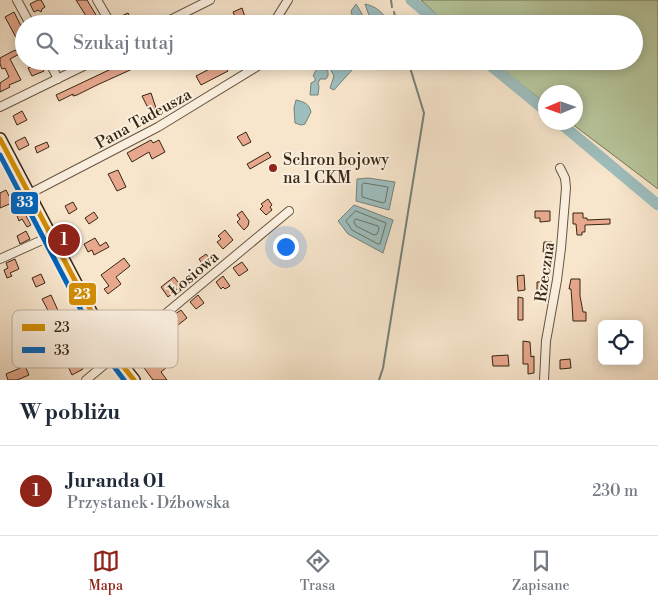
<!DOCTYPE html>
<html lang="pl">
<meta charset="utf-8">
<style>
body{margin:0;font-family:"Libre Bodoni",serif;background:#f6f6f7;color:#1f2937}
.controls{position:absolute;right:15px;bottom:15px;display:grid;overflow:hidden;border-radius:8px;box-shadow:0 2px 12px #0003}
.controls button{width:45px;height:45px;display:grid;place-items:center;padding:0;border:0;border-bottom:1px solid #e0e1e3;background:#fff;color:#1f2937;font:25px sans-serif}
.compass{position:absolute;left:538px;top:85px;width:45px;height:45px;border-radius:50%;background:#fff;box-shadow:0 2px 12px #0003;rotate:268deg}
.you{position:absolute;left:285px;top:246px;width:18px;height:18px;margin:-12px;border:4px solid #fff;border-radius:50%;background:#1a73e8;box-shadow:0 0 0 8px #1a73e833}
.badge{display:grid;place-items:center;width:32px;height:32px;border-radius:50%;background:#8f2418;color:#fff;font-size:16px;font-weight:700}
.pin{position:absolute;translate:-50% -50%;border:2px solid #fff;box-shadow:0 1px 5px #0006}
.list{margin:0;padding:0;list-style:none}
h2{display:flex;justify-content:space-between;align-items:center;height:65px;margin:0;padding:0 20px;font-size:21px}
h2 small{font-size:16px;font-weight:400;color:#747a83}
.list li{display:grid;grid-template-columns:32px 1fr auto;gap:15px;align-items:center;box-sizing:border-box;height:90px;padding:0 20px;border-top:1px solid #e0e1e3}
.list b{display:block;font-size:19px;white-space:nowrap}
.list p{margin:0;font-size:16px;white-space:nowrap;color:#747a83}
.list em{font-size:16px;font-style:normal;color:#747a83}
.icon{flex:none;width:28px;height:28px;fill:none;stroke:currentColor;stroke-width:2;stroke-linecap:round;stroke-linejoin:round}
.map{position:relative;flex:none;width:658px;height:380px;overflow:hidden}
.search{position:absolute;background:#fff;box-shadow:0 2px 12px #0003;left:15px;right:15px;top:15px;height:55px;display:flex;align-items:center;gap:12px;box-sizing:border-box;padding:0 18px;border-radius:28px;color:#747a83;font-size:19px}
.sheet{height:155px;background:#fff}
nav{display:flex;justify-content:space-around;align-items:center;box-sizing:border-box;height:70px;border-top:1px solid #e0e1e3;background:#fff;font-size:14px;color:#747a83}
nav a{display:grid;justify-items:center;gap:2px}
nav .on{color:#8f2418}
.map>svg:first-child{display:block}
</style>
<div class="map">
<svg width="658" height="380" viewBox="0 0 658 380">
<rect width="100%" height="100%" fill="#f7e5cc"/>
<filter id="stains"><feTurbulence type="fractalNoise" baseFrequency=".004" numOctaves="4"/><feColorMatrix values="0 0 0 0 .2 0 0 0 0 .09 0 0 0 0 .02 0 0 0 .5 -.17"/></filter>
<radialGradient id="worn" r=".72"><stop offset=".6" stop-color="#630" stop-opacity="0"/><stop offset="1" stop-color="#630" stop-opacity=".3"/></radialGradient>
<path fill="#b7c69c" stroke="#777658" d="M 421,0 L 658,0 L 658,189 L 571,123 L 576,122 L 576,92 L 546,92 L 545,103 L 492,61 L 634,61 L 634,24 L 447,24 Z"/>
<path fill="#9ebebe" stroke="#75827a" d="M 356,4 L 362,14 L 364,24 L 350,24 L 353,19 L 351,11 Z
M 365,4 C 376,6 385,14 389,24 L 372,24 Z
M 329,61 L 360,61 L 334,90 L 330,88 L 334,76 L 327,63 Z
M 320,67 L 328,71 L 328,76 L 326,79 L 320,79 L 318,83 L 319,87 L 318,95 L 310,95 L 311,83 L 315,81 L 315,78 L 313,76 L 317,68 Z
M 296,100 C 305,102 309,104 311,112 L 305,124 L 301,125 L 295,123 L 294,108 Z
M 368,178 L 395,182 L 389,210 L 356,201 L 357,179 Z
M 354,205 L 393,220 L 383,253 L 348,234 L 338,221 Z"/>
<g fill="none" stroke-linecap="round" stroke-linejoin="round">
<path stroke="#6a7268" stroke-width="1" d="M 364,183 L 388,187 L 385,202 L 383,203 L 362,197 L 362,185 Z
M 356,211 L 386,223 L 380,244 L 378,244 L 352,230 L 346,221 Z
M 356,219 L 378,226 L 379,229 L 377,234 L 374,235 L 356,226 L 354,222 Z"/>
<path stroke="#75827a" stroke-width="2" d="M 391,0 L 392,7
M 394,12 L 397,24
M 379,380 L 383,368 L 424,113 L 408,61"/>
<path stroke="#9ebebe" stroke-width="11" d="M 411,0 L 440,24
M 485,61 L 546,111
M 559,122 L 658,205"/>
</g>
<path fill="#e7a88d" stroke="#372713" d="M 38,0 L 41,0 L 45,7 L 42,9 L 41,12 L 38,10 L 34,12 L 30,4 Z
M 76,0 L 87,0 L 99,20 L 91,24 Z
M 242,8 L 245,17 L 237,21 L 233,12 Z
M 14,12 L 24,32 L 24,40 L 19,43 L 5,17 Z
M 128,13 L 133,24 L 120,24 L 117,18 Z
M 22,49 L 23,52 L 10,59 L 21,80 L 9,85 L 10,87 L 0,92 L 0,83 L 9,77 L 5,68 L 2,69 L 0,64 L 0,58 L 13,51 Z
M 128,61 L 150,61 L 97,85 L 77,95 L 73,96 L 73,94 L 59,101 L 56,95 Z
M 223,62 L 228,71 L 201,85 L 196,76 Z
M 40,63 L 44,71 L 32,76 L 28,68 Z
M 151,93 L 156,108 L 150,112 L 142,96 Z
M 22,111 L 27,120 L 17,125 L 13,116 Z
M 246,132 L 251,142 L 243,146 L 237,137 Z
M 25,137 L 29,145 L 19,150 L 15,142 Z
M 151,140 L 153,143 L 159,140 L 165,152 L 152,159 L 149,152 L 132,162 L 127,153 Z
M 47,142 L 49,147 L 37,153 L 35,147 Z
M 268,152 L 271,157 L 250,169 L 247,164 Z
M 118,170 L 126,187 L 117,191 L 108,174 Z
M 6,190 L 10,198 L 15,195 L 31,225 L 27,227 L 22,219 L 19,221 L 12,203 L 0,208 L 0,193 Z
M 268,199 L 272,205 L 270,207 L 272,210 L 266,215 L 260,209 L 263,206 L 261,204 Z
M 73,202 L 77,209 L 69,214 L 65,206 Z
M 242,211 L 249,221 L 248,226 L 244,230 L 237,222 L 240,219 L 237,215 Z
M 535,211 L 550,211 L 550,221 L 540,222 L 540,218 L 535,218 Z
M 94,212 L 98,218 L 89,224 L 85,218 Z
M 573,213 L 583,213 L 583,218 L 587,218 L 587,220 L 610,219 L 610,224 L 585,225 L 585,232 L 582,232 L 582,235 L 577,235 L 576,224 L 573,224 Z
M 225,230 L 233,240 L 223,249 L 217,242 L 221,239 L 218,236 Z
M 26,231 L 30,239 L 20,244 L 17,236 Z
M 95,238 L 100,246 L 106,242 L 109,247 L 94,255 L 92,250 L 88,252 L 84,244 Z
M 544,242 L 552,242 L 551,253 L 543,252 Z
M 206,254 L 213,263 L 205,268 L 199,259 Z
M 124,258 L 130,266 L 116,277 L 121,284 L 108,294 L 104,289 L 109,286 L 101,275 Z
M 15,259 L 19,269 L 10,273 L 12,276 L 7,278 L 4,270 L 8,268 L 6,263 Z
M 242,262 L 248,270 L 239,276 L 233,268 Z
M 41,274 L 45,283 L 36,287 L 32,278 Z
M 524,275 L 525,290 L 518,291 L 517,276 Z
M 223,276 L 230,286 L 225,289 L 223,287 L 221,289 L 216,282 Z
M 174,277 L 181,286 L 168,297 L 161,287 Z
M 571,279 L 580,279 L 580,296 L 583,312 L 586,312 L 586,321 L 573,321 L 572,303 L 571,289 L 569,289 Z
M 537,282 L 545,282 L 546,291 L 537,291 Z
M 51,295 L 65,326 L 47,333 L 46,329 L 35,334 L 32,328 L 53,320 L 42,299 Z
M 198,295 L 204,303 L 196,309 L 190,302 Z
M 518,297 L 523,298 L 523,320 L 518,320 Z
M 181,310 L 187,318 L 178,325 L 171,317 Z
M 523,341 L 530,342 L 531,357 L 534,356 L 534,373 L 528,374 L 528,364 L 523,364 Z
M 508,355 L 509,366 L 493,366 L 492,356 Z
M 77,356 L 83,369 L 72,375 L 66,362 Z
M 146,356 L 155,368 L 162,362 L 167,367 L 161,372 L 167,380 L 153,380 L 139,361 Z
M 570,359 L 571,368 L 560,369 L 560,360 Z
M 25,366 L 29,375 L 17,380 L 8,380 L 6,374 Z"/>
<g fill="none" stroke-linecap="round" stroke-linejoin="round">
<g stroke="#675641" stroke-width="10">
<path id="street" d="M 17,0 L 30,24
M 97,0 L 111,24
M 162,24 L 210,0
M 273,24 L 288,0
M 49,61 L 58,79
M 0,107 L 94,61
M 29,194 L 158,127 L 266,61
M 0,259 L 51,236
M 86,380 L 289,211
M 544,380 L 546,341 L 557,280 L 561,248 L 566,188 L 565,178 L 560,168"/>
</g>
<g stroke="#372713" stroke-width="14">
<path id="secondary" d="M 0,139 L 100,329 L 115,356 L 134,380"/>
</g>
<use href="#street" stroke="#faeede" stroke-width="8"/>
<use href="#secondary" stroke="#faeede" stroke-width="11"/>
<g stroke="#faeede" stroke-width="9">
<path id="bus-1" d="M 0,139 L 115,356 L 134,380"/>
</g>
<g stroke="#faeede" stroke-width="9">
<path id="bus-2" d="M 0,155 L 93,333 L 109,360 L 124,380"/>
</g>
<use href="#bus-1" stroke="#d18d04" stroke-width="5"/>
<use href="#bus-2" stroke="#0065bd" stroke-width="5"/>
</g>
<circle fill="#8f2418" stroke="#faeede" stroke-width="2" cx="273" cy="168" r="5"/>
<g text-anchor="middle" stroke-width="4" stroke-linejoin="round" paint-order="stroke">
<g font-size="16" fill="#372713" stroke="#faeede">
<text transform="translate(143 118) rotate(-29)" y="6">Pana Tadeusza</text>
<text transform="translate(544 272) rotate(-82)" y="6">Rzeczna</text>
<text transform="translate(193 273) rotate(-40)" y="6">Łosiowa</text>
</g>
<g font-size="16" fill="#372713" stroke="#faeede" text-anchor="start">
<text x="283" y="165">Schron bojowy<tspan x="283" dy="18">na 1 CKM</tspan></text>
</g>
</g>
<rect x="12" y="310" width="166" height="58" rx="8" fill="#faeede" stroke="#c0b2a1" stroke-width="1"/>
<rect x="22" y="324" width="23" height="7" fill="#d18d04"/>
<rect x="22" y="347" width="23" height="6" fill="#0065bd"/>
<g font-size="14" fill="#372713">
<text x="54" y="332">23</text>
<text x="54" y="355">33</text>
</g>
<g stroke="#faeede" stroke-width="2">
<rect x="10" y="191" width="29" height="24" rx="5" fill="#0065bd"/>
<rect x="68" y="282" width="29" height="24" rx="5" fill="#d18d04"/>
</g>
<g font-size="14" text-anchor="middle" font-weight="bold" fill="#fff">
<text x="25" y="207">33</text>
<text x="82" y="299">23</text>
</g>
<rect width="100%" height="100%" filter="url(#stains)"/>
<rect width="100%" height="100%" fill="url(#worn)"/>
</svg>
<div class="controls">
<button><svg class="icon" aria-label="locate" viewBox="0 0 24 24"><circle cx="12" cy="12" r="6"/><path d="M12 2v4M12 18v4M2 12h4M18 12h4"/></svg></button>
</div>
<svg class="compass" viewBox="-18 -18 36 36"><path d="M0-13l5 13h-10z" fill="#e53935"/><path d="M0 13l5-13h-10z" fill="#747a83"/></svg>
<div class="you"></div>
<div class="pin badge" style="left:64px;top:240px">1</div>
<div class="search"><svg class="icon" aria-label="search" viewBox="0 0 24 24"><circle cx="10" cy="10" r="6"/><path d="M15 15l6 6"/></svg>Szukaj tutaj</div>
</div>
<section class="sheet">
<h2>W pobliżu<small></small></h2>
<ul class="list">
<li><span class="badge">1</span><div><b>Juranda 01</b><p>Przystanek · Dźbowska</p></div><em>230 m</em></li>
</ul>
</section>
<nav>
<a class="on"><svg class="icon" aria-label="map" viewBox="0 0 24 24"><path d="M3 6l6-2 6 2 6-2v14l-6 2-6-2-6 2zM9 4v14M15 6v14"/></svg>Mapa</a>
<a><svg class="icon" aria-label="directions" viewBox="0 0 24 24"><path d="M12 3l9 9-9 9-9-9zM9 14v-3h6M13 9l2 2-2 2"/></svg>Trasa</a>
<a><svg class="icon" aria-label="saved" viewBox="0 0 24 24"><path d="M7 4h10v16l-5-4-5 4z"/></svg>Zapisane</a>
</nav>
